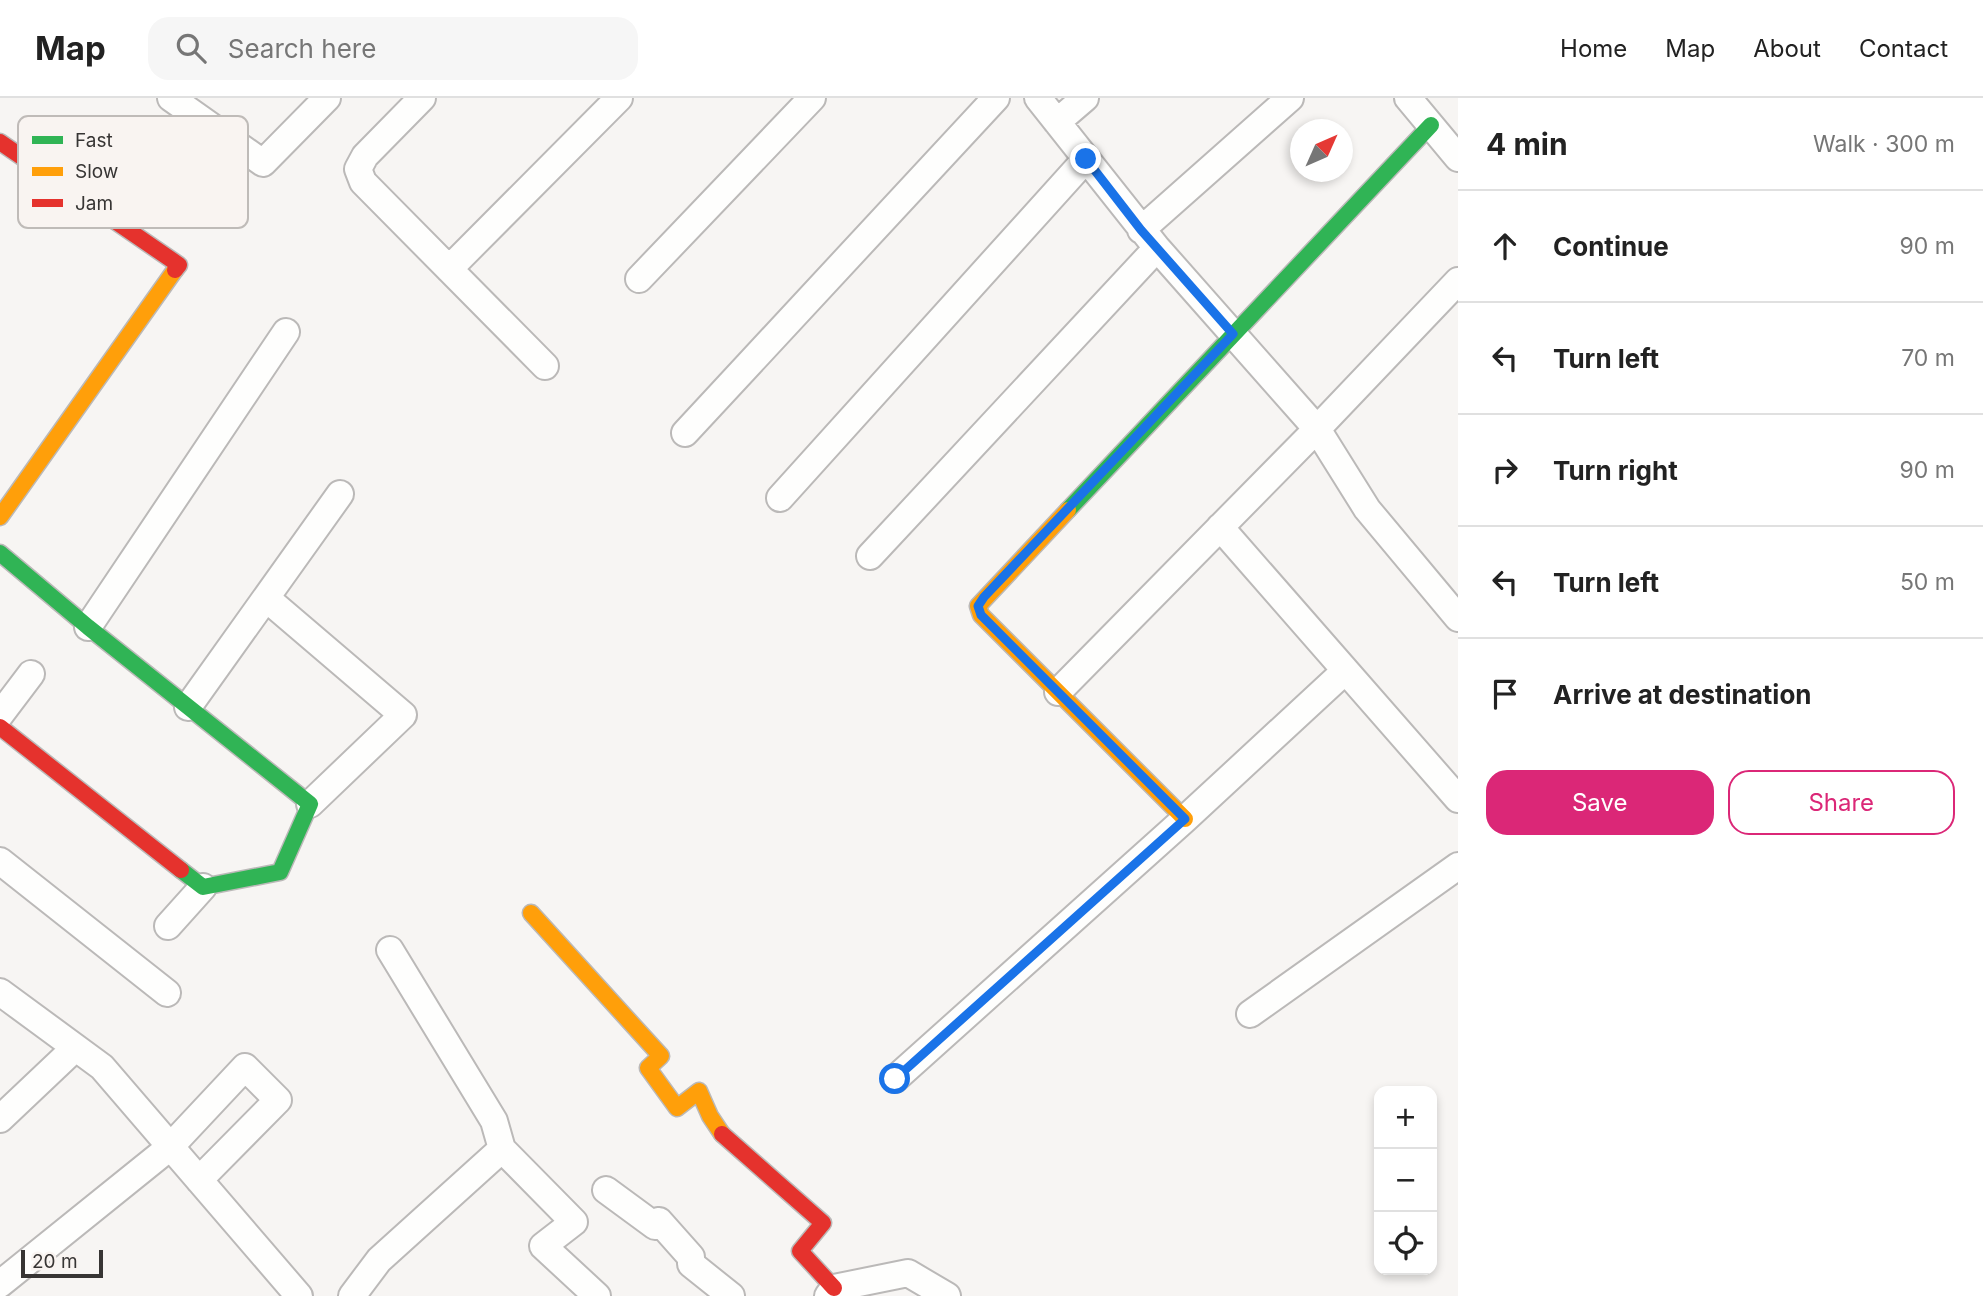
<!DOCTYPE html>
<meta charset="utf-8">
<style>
body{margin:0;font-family:Inter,sans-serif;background:#f6f6f6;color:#222}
.controls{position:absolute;right:21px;bottom:21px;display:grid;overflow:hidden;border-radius:14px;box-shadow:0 4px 10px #0003}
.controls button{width:63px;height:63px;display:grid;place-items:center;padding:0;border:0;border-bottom:2px solid #e0e0e0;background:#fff;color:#222;font:35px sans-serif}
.compass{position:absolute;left:1290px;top:21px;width:63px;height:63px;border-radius:50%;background:#fff;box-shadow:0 4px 10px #0003;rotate:45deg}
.scale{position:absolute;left:21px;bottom:18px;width:82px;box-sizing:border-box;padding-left:7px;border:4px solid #373534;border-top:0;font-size:19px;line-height:24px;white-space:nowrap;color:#373534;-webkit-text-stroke:5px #f9f4f1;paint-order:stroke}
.stop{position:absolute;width:21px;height:21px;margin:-16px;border:5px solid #1a73e8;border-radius:50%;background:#fff}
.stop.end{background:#1a73e8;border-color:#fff;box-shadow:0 2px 7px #0008}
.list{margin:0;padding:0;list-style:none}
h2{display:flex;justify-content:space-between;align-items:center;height:91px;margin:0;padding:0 28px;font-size:30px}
h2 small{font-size:23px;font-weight:400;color:#767676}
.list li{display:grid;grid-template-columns:46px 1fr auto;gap:21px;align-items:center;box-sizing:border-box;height:112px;padding:0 28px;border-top:2px solid #e0e0e0}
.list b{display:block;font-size:26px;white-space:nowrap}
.list em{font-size:23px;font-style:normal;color:#767676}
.actions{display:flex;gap:14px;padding:21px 28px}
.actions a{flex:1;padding:16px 0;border:2px solid #db2777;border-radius:21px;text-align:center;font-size:24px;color:#db2777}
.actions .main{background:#db2777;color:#fff}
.icon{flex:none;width:38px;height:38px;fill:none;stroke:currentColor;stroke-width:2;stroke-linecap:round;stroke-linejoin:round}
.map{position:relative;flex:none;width:1458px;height:1198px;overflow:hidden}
header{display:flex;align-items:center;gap:42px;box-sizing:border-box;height:98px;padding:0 35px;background:#fff;border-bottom:2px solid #e0e0e0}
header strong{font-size:33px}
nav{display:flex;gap:38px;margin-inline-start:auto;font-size:24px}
.search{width:490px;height:63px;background:#f6f6f6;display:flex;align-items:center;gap:18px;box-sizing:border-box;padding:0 24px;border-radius:21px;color:#767676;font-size:26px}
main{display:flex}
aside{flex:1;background:#fff}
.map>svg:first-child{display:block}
</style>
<header>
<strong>Map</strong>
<div class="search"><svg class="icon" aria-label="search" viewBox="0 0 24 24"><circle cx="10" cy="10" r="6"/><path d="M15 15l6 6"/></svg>Search here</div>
<nav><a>Home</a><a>Map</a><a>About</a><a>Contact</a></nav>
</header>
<main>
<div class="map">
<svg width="1458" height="1198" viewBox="0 0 1458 1198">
<rect width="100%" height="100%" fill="#f7f5f3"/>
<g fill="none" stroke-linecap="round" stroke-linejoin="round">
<g stroke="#bbb9b8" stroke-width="30">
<path id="street" d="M 171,0 L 263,65 L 327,0
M 422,0 L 365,58 L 358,71 L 363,84 L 545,268
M 1408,0 L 1458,60
M 1057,24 L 1085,0
M 1141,132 L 1290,0
M 1157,150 L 1317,331 L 1367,411 L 1458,520
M 449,171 L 619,0
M 639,181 L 812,0
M 685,335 L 996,0
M 780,400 L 1086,61
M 1220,429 L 1458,701
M 870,458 L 1157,150 L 1038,0
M 266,500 L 403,617 L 310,706
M 88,529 L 286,234
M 1058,594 L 1317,331 L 1458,183
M 188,609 L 340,396
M 0,617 L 31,576
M 0,763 L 167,895
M 168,828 L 203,789
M 390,852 L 494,1023 L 502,1051 L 574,1124 L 543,1148 L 597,1198
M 0,894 L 102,969 L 299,1198
M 1250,916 L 1458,768
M 895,981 L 1185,721 L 1345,573
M 0,1021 L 75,950
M 606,1092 L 655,1128 L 659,1123 L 691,1159 L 691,1166 L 731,1198
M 0,1186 L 170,1049 L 245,969 L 278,1002 L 199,1082
M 352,1198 L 379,1162 L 502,1051
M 828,1198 L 834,1190 L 908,1175 L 947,1198"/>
</g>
<g stroke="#bbb9b8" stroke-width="19">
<path id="fast" d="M 1068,412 L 1431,27
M 0,455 L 88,529 L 310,706 L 280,774 L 203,789 L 181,772"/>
</g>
<g stroke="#bbb9b8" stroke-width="19">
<path id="slow" d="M 1068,412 L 978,508 L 981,517 L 1185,721
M 0,419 L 175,172
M 531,815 L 661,958 L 648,970 L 677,1010 L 699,993 L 710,1018 L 722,1036"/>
</g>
<g stroke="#bbb9b8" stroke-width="19">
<path id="jam" d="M 0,44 L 179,167 L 175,172
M 0,629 L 181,772
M 722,1036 L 823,1125 L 800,1153 L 834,1190"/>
</g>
<use href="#street" stroke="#fefefd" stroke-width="26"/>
<use href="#fast" stroke="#30b455" stroke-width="16"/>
<use href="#slow" stroke="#ff9f0a" stroke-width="16"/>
<use href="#jam" stroke="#e5322d" stroke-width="16"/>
</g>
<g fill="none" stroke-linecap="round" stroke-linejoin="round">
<path stroke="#1a73e8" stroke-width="9" d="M 895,981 L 1185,721 L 981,517 L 978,508 L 984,499 L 1233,236 L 1141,132 L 1086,61"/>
</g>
<rect x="18" y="18" width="230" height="112" rx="10" fill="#f9f4f1" stroke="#bfbbb8" stroke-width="2"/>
<rect x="32" y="38" width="31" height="8" fill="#30b455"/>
<rect x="32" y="69" width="31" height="9" fill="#ff9f0a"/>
<rect x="32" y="101" width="31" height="8" fill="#e5322d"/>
<g font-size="19" fill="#373534">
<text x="75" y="49">Fast</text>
<text x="75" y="80">Slow</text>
<text x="75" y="112">Jam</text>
</g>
</svg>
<div class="controls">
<button>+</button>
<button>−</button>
<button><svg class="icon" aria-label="locate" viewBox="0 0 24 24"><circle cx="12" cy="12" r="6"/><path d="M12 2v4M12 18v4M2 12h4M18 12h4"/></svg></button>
</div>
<svg class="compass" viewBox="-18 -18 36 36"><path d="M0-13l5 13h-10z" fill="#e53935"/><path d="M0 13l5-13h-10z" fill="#767676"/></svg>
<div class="scale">20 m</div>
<div class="stop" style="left:895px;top:981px"></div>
<div class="stop end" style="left:1086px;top:61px"></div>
</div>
<aside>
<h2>4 min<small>Walk · 300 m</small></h2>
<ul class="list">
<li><svg class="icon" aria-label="ahead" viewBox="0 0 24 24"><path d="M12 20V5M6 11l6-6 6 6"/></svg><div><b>Continue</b></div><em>90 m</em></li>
<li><svg class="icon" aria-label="left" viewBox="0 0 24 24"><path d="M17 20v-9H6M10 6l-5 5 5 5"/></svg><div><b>Turn left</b></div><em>70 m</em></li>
<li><svg class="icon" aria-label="right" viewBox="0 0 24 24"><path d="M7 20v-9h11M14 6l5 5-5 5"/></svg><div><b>Turn right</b></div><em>90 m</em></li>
<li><svg class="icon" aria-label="left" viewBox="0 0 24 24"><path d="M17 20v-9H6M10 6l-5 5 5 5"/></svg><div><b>Turn left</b></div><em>50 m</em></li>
<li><svg class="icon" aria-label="arrive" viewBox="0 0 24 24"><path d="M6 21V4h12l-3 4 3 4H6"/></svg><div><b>Arrive at destination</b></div></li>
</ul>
<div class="actions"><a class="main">Save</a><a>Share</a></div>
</aside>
</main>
